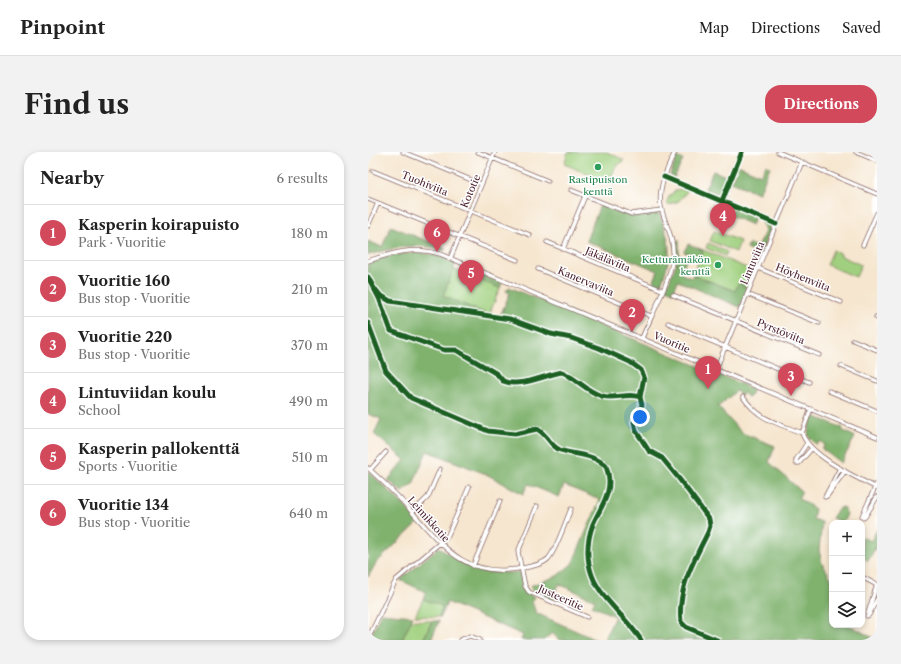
<!DOCTYPE html>
<meta charset="utf-8">
<style>
body{margin:0;font-family:"Libre Caslon Text",serif;background:#f2f2f2;color:#222}
.controls{position:absolute;right:12px;bottom:12px;display:grid;overflow:hidden;border-radius:8px;box-shadow:0 2px 6px #0003}
.controls button{width:36px;height:36px;display:grid;place-items:center;padding:0;border:0;border-bottom:1px solid #e0e0e0;background:#fff;color:#222;font:20px sans-serif}
.you{position:absolute;left:272px;top:265px;width:14px;height:14px;margin:-10px;border:3px solid #fff;border-radius:50%;background:#1a73e8;box-shadow:0 0 0 6px #1a73e833}
.badge{display:grid;place-items:center;width:26px;height:26px;border-radius:50%;background:#d1495b;color:#fff;font-size:13px;font-weight:700}
.pin{position:absolute;translate:-50% -33px;filter:drop-shadow(0 1px 2px #0008)}
.pin::after{content:'';position:absolute;top:21px;width:14px;height:12px;background:inherit;clip-path:polygon(0 0,100% 0,50% 100%)}
.list{margin:0;padding:0;list-style:none}
h2{display:flex;justify-content:space-between;align-items:center;height:52px;margin:0;padding:0 16px;font-size:17px}
h2 small{font-size:13px;font-weight:400;color:#767676}
.list li{display:grid;grid-template-columns:26px 1fr auto;gap:12px;align-items:center;box-sizing:border-box;height:56px;padding:0 16px;border-top:1px solid #e0e0e0}
.list b{display:block;font-size:15px;white-space:nowrap}
.list p{margin:0;font-size:13px;white-space:nowrap;color:#767676}
.list em{font-size:13px;font-style:normal;color:#767676}
.icon{flex:none;width:22px;height:22px;fill:none;stroke:currentColor;stroke-width:2;stroke-linecap:round;stroke-linejoin:round}
.map{position:relative;flex:none;width:509px;height:488px;overflow:hidden;border-radius:16px}
header{display:flex;align-items:center;gap:24px;box-sizing:border-box;height:56px;padding:0 20px;background:#fff;border-bottom:1px solid #e0e0e0}
header strong{font-size:19px}
nav{display:flex;gap:22px;margin-inline-start:auto;font-size:14px}
.intro{display:flex;align-items:center;justify-content:space-between;box-sizing:border-box;height:96px;padding:0 24px}
h1{margin:0;font-size:28px}
.button{padding:10px 18px;border-radius:16px;background:#d1495b;color:#fff;font-size:14px;font-weight:700}
main{display:flex;gap:24px;padding:0 24px}
aside{flex:1;background:#fff;border-radius:16px;box-shadow:0 2px 6px #0003}
.map>svg:first-child{display:block}
</style>
<header>
<strong>Pinpoint</strong>
<nav><a>Map</a><a>Directions</a><a>Saved</a></nav>
</header>
<div class="intro"><h1>Find us</h1><a class="button">Directions</a></div>
<main>
<aside>
<h2>Nearby<small>6 results</small></h2>
<ul class="list">
<li><span class="badge">1</span><div><b>Kasperin koirapuisto</b><p>Park · Vuoritie</p></div><em>180 m</em></li>
<li><span class="badge">2</span><div><b>Vuoritie 160</b><p>Bus stop · Vuoritie</p></div><em>210 m</em></li>
<li><span class="badge">3</span><div><b>Vuoritie 220</b><p>Bus stop · Vuoritie</p></div><em>370 m</em></li>
<li><span class="badge">4</span><div><b>Lintuviidan koulu</b><p>School</p></div><em>490 m</em></li>
<li><span class="badge">5</span><div><b>Kasperin pallokenttä</b><p>Sports · Vuoritie</p></div><em>510 m</em></li>
<li><span class="badge">6</span><div><b>Vuoritie 134</b><p>Bus stop · Vuoritie</p></div><em>640 m</em></li>
</ul>
</aside>
<div class="map">
<svg width="509" height="488" viewBox="0 0 509 488">
<rect width="100%" height="100%" fill="#fff"/>
<filter id="ink" filterUnits="userSpaceOnUse"><feTurbulence type="fractalNoise" baseFrequency=".025" numOctaves="2"/><feDisplacementMap in="SourceGraphic" scale="8" xChannelSelector="R" yChannelSelector="G"/><feConvolveMatrix kernelMatrix="1 2 1 2 8 2 1 2 1" color-interpolation-filters="sRGB"/></filter>
<filter id="wash" filterUnits="userSpaceOnUse"><feTurbulence type="fractalNoise" baseFrequency=".012" numOctaves="4" result="noise"/><feDisplacementMap in="SourceGraphic" scale="16" xChannelSelector="R" yChannelSelector="G"/><feGaussianBlur stdDeviation="0.9" result="paint"/><feColorMatrix in="noise" values="0 0 0 0 0 0 0 0 0 0 0 0 0 0 0 0 0 1.4 0 .05"/><feComposite in="paint" operator="in"/></filter>
<g filter="url(#wash)">
<rect width="100%" height="100%" fill="#f6e6cf"/>
<path fill="#a0d07f" stroke="#757855" d="M 200,0 L 239,0 L 256,8 L 247,16 L 241,31 L 196,12 Z
M 310,37 L 320,38 L 311,49 L 306,51 L 303,51 L 302,53 L 298,51 L 302,43 Z
M 346,79 L 372,89 L 368,100 L 342,89 Z
M 340,91 L 359,100 L 357,104 L 338,96 Z
M 335,98 L 386,119 L 380,136 L 374,134 L 367,139 L 325,123 Z
M 465,98 L 473,102 L 473,104 L 493,113 L 488,125 L 459,113 Z
M 85,117 L 132,136 L 121,163 L 74,144 Z
M 55,447 L 75,454 L 71,465 L 47,464 Z
M 43,468 L 64,469 L 55,488 L 34,488 Z"/>
<path fill="#80b26e" stroke="#65684c" d="M 309,5 L 315,8 L 306,26 L 302,23 Z
M 370,13 L 393,23 L 398,13 L 402,15 L 391,41 L 363,30 Z
M 345,19 L 363,26 L 355,44 L 337,37 Z
M 232,53 C 257,64 264,66 291,61 C 303,92 305,101 293,132 L 291,133 L 285,131 L 290,119 L 218,89 Z
M 360,53 L 387,65 L 384,73 L 357,61 Z
M 394,67 L 402,70 L 401,73 L 403,76 L 392,103 L 379,97 L 381,92 L 390,95 L 398,77 L 395,74 Z
M 23,74 L 78,97 L 76,99 C 49,89 27,96 0,103 L 0,89 L 14,95 Z
M 311,88 L 311,103 L 318,107 L 314,122 L 323,126 L 325,123 L 367,139 L 371,130 L 375,132 L 374,134 L 380,136 L 372,155 L 310,129 L 305,140 L 298,137 L 308,112 L 307,89 Z
M 320,92 L 335,98 L 331,106 L 316,100 Z
M 50,100 L 70,104 L 88,111 L 75,144 L 121,163 L 132,164 L 142,141 L 138,139 L 141,135 L 385,237 L 381,246 L 376,241 L 373,243 L 368,239 L 350,255 L 374,281 L 407,294 L 401,310 L 434,340 L 430,346 L 447,357 L 445,367 L 454,370 L 451,398 L 454,411 L 464,428 L 464,473 L 481,473 L 509,488 L 236,488 L 247,464 L 224,454 L 227,448 L 191,432 L 184,448 L 165,440 L 162,434 L 189,424 L 204,412 L 232,348 L 196,333 L 191,345 L 160,332 L 155,342 L 118,322 L 59,299 L 45,332 L 34,340 L 20,328 L 37,308 L 6,282 L 13,267 L 0,262 L 0,111 L 26,103 Z
M 97,119 L 107,120 L 134,131 L 132,136 L 93,120 Z
M 445,265 L 448,265 L 475,276 L 474,278 L 487,285 L 473,311 L 454,297 L 457,293 L 452,289 L 449,293 L 440,284 L 441,275 Z
M 0,319 L 34,351 L 51,370 L 8,411 L 0,425 Z
M 475,355 L 479,362 L 475,371 L 464,366 L 470,357 Z
M 509,378 L 509,393 L 500,409 L 494,404 L 494,385 L 503,389 Z
M 71,395 C 97,416 118,423 152,420 C 154,431 155,439 166,445 L 164,450 L 168,461 L 228,488 L 191,488 L 184,481 L 176,488 L 153,488 L 155,483 L 79,450 L 73,465 L 71,465 L 74,454 L 55,447 L 58,440 L 32,428 Z
M 13,461 L 45,464 L 34,488 L 1,488 Z
M 64,469 L 71,469 L 63,488 L 55,488 Z"/>
</g>
<g filter="url(#ink)">
<g fill="none" stroke-linecap="round" stroke-linejoin="round">
<g stroke="#866564" stroke-width="5">
<path id="minor" d="M 35,0 L 113,32
M 110,0 L 180,29
M 410,0 L 509,42
M 488,0 L 509,9
M 5,19 L 162,83
M 203,38 L 263,62 L 294,58
M 0,47 L 10,51
M 0,74 L 10,51 L 149,108
M 179,90 L 294,138
M 495,93 L 509,61
M 195,97 L 217,44
M 82,107 L 127,0
M 0,109 C 24,101 46,94 72,102 L 509,285
M 390,116 L 473,150
M 170,117 L 283,164
M 379,142 L 451,171
M 305,143 L 451,203
M 508,165 L 509,166
M 300,171 L 441,230
M 274,186 C 283,164 304,126 305,103 C 306,87 298,73 294,59 C 288,38 299,18 307,0
M 485,188 L 509,198
M 473,214 L 509,229
M 348,217 L 434,10
M 461,239 L 509,259
M 375,245 C 391,268 409,271 434,281
M 443,257 L 434,281 C 440,303 489,326 509,336
M 439,291 L 428,308 L 428,311 L 431,311 L 444,296
M 0,316 C 15,330 30,343 43,359 C 75,394 96,425 149,417 C 159,415 172,414 180,407 C 188,399 198,368 203,357
M 472,316 L 457,345 L 459,344 L 477,319
M 2,318 L 18,300
M 509,331 L 494,364 L 495,366 L 497,365 L 509,345
M 169,354 L 150,400 L 157,434 L 161,440 L 219,465
M 45,360 L 60,345 L 72,317
M 105,414 L 132,349
M 494,425 L 509,433
M 509,432 L 499,464 L 501,463 L 509,447
M 0,487 L 28,428 L 79,385 L 101,335
M 92,488 L 102,484 L 112,488"/>
</g>
<use href="#minor" stroke="#fff" stroke-width="3.5"/>
<g stroke="#fff" stroke-width="8">
<path id="cycleway" d="M 296,25 L 408,72
M 354,49 L 374,0
M 0,125 L 11,146 L 23,179 L 76,198 L 88,198 L 129,222 L 135,229 C 152,236 177,223 194,220 C 208,226 219,240 234,244 C 247,248 260,240 272,245
M 8,138 L 12,143 L 22,149 L 142,167 L 183,182 L 203,186 L 231,196 L 262,210 L 273,218 L 276,225 L 272,245 L 274,253 L 266,270 L 268,279 L 281,299 L 294,306 L 312,328 L 341,367 L 342,374 L 340,380 C 326,409 309,437 313,470 L 318,475 L 349,488
M 0,171 L 18,219 L 43,246 L 120,279 L 147,282 L 169,277 C 179,282 182,294 192,298 C 207,303 226,302 238,314 C 247,338 234,352 225,372 C 219,388 218,406 224,423 C 232,446 260,467 273,488"/>
</g>
<use href="#cycleway" stroke="#1b5e20" stroke-width="5"/>
</g>
</g>
<g fill="#2e9e5b" stroke="#fff" stroke-width="1.5">
<circle cx="230" cy="15" r="4"/>
<circle cx="350" cy="113" r="4"/>
</g>
<g text-anchor="middle" stroke-width="3" stroke-linejoin="round" paint-order="stroke">
<g font-size="10" fill="#27864d" stroke="#fff">
<text x="230" y="31">Rastipuiston<tspan x="230" dy="12">kenttä</tspan></text>
<text x="342" y="111" text-anchor="end">Ketturämäkön<tspan x="342" dy="12">kenttä</tspan></text>
</g>
<g font-size="10" fill="#4a1f2b" stroke="#fff">
<text transform="translate(57 31) rotate(22)" y="4">Tuohiviita</text>
<text transform="translate(102 39) rotate(-67)" y="4">Kototie</text>
<text transform="translate(240 107) rotate(23)" y="4">Jäkäläviita</text>
<text transform="translate(384 111) rotate(-67)" y="4">Lintuviita</text>
<text transform="translate(435 125) rotate(22)" y="4">Höyhenviita</text>
<text transform="translate(218 129) rotate(23)" y="4">Kanervaviita</text>
<text transform="translate(413 179) rotate(22)" y="4">Pyrstöviita</text>
<text transform="translate(304 190) rotate(23)" y="4">Vuoritie</text>
<text transform="translate(61 367) rotate(48)" y="4">Leimikkotie</text>
<text transform="translate(193 445) rotate(24)" y="4">Justeeritie</text>
</g>
</g>
</svg>
<div class="controls">
<button>+</button>
<button>−</button>
<button><svg class="icon" aria-label="layers" viewBox="0 0 24 24"><path d="M12 4l9 5-9 5-9-5zM3 14l9 5 9-5"/></svg></button>
</div>
<div class="you"></div>
<div class="pin badge" style="left:340px;top:237px">1</div>
<div class="pin badge" style="left:264px;top:180px">2</div>
<div class="pin badge" style="left:423px;top:244px">3</div>
<div class="pin badge" style="left:355px;top:84px">4</div>
<div class="pin badge" style="left:103px;top:141px">5</div>
<div class="pin badge" style="left:69px;top:100px">6</div>
</div>
</main>
